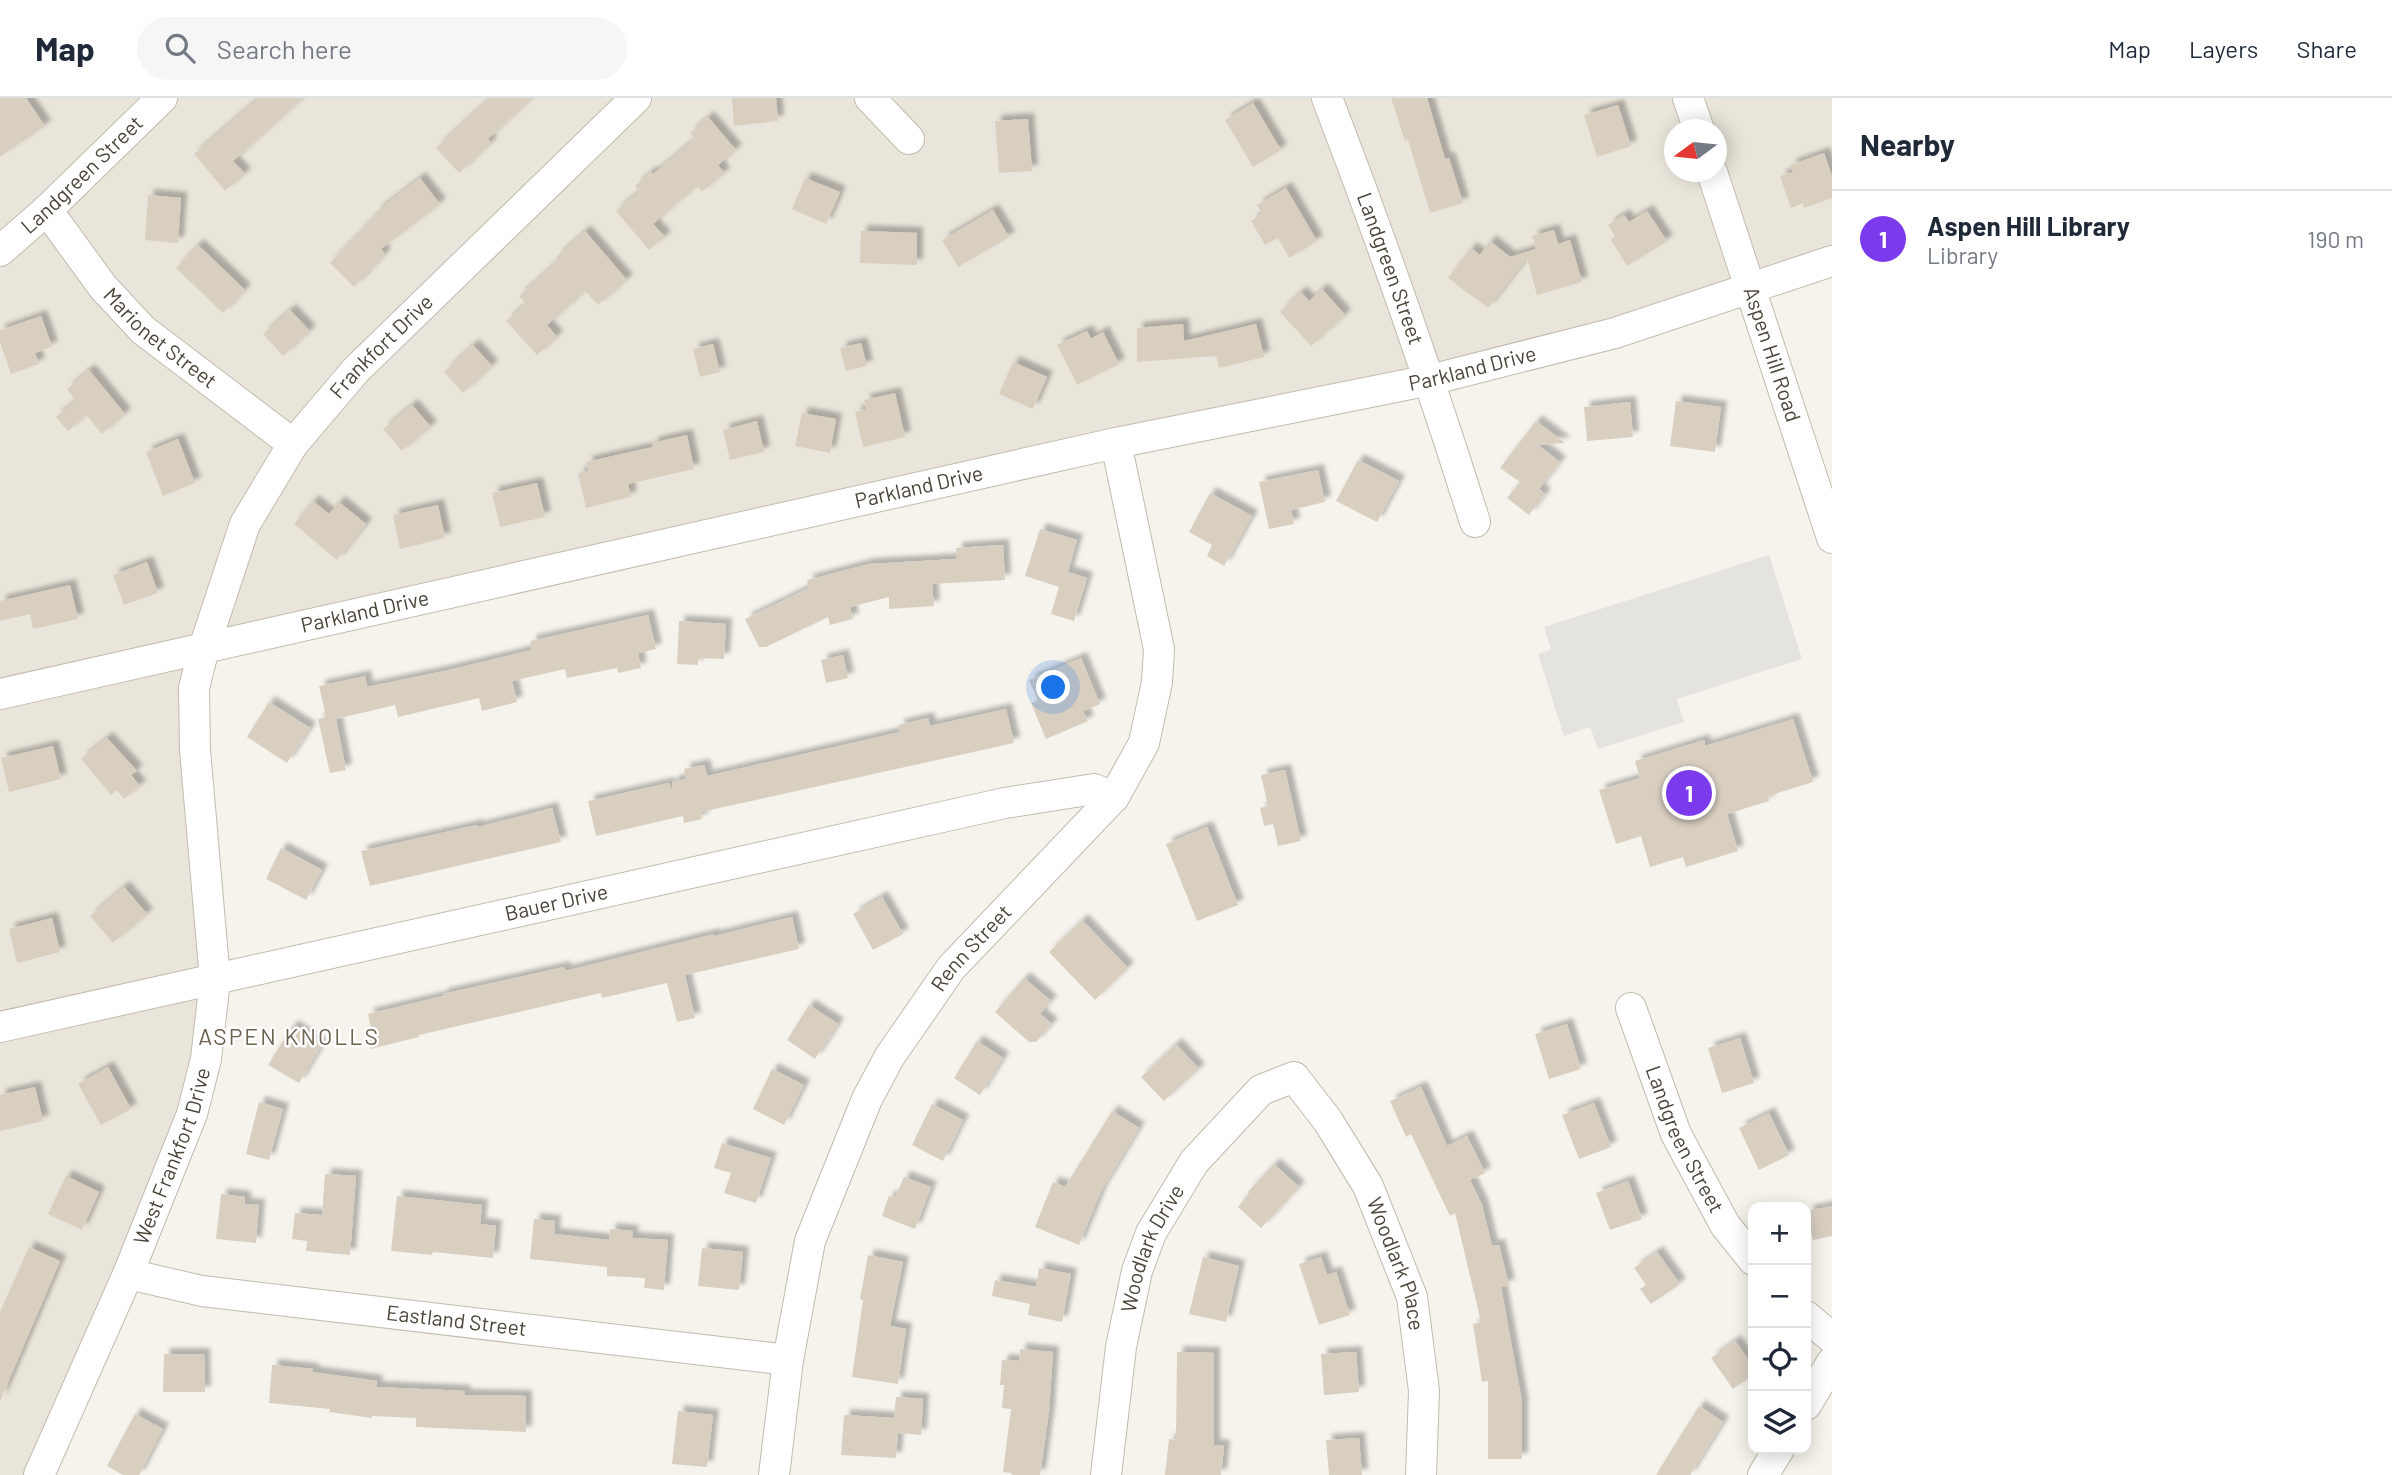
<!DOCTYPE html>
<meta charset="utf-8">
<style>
body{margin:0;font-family:Barlow,sans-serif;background:#f6f6f7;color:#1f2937}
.controls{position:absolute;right:21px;bottom:21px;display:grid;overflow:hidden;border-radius:14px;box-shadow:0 4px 18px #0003}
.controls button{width:63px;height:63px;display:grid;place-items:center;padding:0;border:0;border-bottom:2px solid #e0e1e3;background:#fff;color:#1f2937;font:35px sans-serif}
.compass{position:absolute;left:1664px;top:21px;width:63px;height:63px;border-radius:50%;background:#fff;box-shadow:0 4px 18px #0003;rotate:255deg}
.you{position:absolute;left:1054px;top:590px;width:24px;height:24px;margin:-18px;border:5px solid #fff;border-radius:50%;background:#1a73e8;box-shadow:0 0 0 10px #1a73e833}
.badge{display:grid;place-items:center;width:46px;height:46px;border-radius:50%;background:#7c3aed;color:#fff;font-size:23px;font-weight:700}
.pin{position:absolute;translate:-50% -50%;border:4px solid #fff;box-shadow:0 2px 7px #0006}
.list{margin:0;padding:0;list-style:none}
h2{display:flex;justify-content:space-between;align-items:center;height:91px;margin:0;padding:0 28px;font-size:30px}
h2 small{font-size:23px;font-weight:400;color:#747a83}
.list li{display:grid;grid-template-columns:46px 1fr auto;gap:21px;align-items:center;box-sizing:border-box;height:98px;padding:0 28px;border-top:2px solid #e0e1e3}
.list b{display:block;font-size:26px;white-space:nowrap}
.list p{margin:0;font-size:23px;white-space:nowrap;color:#747a83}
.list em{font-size:23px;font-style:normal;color:#747a83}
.icon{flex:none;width:38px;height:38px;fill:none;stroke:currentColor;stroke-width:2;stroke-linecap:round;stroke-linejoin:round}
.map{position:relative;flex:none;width:1832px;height:1377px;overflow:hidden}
header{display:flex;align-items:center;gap:42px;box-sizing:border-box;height:98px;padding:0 35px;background:#fff;border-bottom:2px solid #e0e1e3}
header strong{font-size:33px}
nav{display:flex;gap:38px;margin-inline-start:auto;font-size:24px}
.search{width:490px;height:63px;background:#f6f6f7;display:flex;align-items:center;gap:18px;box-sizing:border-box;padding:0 24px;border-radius:38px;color:#747a83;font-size:26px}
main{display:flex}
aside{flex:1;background:#fff}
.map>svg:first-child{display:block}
</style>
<header>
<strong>Map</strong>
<div class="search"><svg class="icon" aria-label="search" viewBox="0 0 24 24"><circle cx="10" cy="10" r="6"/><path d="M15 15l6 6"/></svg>Search here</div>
<nav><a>Map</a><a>Layers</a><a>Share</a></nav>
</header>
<main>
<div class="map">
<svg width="1832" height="1377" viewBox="0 0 1832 1377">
<defs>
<filter id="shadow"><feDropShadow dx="6" dy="-6" stdDeviation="2" flood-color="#0004"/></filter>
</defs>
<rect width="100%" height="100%" fill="#f6f3ec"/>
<path fill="#eae5da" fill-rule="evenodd" d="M 0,0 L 1832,0 L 1832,163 L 1615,235 L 204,550 L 206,961 L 39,1377 L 0,1377 ZM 1674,32 L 1716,32 L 1716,74 L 1674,74 Z"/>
<path fill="#e5e3e0" d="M 1769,457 L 1802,561 L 1677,601 L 1684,624 L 1598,651 L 1590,629 L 1564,638 L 1538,556 L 1551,552 L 1544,529 Z"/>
<path fill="#d8cfc1" filter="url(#shadow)" d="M 0,0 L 26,0 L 45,28 L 0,59 Z
M 259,0 L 303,0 L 233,63 L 245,76 L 225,93 L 194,56 Z
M 490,0 L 532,0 L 488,41 L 491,45 L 459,75 L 436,50 Z
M 732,0 L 776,0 L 778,23 L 734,28 Z
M 1391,0 L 1427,0 L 1445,61 L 1449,60 L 1463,105 L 1430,115 L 1408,42 L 1405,43 Z
M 1253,5 L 1281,52 L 1253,69 L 1225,22 Z
M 1618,7 L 1631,48 L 1597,59 L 1584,17 Z
M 708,19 L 736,52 L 718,67 L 724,75 L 702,94 L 697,88 L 653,126 L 665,139 L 649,152 L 616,113 L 640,93 L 635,88 L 651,74 L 653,76 L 695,41 L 690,35 Z
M 1028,21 L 1032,73 L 999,75 L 995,23 Z
M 1824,55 L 1832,78 L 1832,100 L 1804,110 L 1803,105 L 1791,110 L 1780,78 L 1793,74 L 1790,67 Z
M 420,80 L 440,106 L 381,151 L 385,156 L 354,189 L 330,165 L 377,116 L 376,114 Z
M 805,80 L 840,94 L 826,126 L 792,111 Z
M 1286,90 L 1317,143 L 1289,160 L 1278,140 L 1265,147 L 1251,123 L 1262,116 L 1257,107 Z
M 148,97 L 181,100 L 178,145 L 145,142 Z
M 993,112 L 1009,139 L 958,169 L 942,142 Z
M 1647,113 L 1667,143 L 1627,168 L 1611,142 L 1615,138 L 1608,127 L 1624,117 L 1629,124 Z
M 1554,132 L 1558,146 L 1570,142 L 1582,184 L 1537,197 L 1527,160 L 1488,210 L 1448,180 L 1471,150 L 1480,157 L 1490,143 L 1510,159 L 1536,151 L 1532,138 Z
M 585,133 L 627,182 L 598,207 L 585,193 L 547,227 L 557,239 L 537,257 L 506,223 L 526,206 L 519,198 L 559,162 L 556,159 Z
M 861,133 L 917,135 L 917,167 L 860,165 Z
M 198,147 L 245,192 L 223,215 L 176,170 Z
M 1322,191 L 1345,217 L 1311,248 L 1280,214 L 1301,194 L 1309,203 Z
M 290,212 L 310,233 L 283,258 L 263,236 Z
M 41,218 L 52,249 L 35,255 L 39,266 L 11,276 L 0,244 L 0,232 Z
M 1183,226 L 1184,243 L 1256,226 L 1264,259 L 1219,270 L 1216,258 L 1137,264 L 1137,230 Z
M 1087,233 L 1091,241 L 1103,234 L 1119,266 L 1077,287 L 1057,247 Z
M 861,245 L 867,268 L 846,273 L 840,250 Z
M 713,246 L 720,274 L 700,279 L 693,251 Z
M 473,247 L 492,268 L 463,295 L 444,274 Z
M 1013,264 L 1047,279 L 1033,311 L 999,296 Z
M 89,272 L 125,316 L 102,336 L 86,317 L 68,333 L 56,319 L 76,303 L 67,291 Z
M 895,295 L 905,339 L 863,349 L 855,314 L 866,311 L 864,302 Z
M 1676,303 L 1721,309 L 1715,354 L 1670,348 Z
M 1630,304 L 1633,339 L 1587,343 L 1584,309 Z
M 412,307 L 431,329 L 402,353 L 383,331 Z
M 802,315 L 836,321 L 830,355 L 795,348 Z
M 757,323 L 764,354 L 730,362 L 723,332 Z
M 1536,323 L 1565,345 L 1538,347 L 1560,364 L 1539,391 L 1545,396 L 1529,417 L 1507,400 L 1520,384 L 1500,370 Z
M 687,337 L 694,371 L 628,386 L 631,399 L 586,410 L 578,375 L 588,373 L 586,364 L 653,349 L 652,345 Z
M 178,341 L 195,385 L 163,398 L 146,354 Z
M 1358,362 L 1399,383 L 1377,424 L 1336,403 Z
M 1318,372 L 1325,404 L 1291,412 L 1294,426 L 1269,431 L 1259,384 Z
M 537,385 L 545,419 L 500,429 L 492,395 Z
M 1210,395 L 1252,418 L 1224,468 L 1207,458 L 1212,447 L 1189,434 Z
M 313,403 L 329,416 L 339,404 L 366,426 L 337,462 L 294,426 Z
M 438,407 L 445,440 L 400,451 L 393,417 Z
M 1040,431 L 1077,442 L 1068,474 L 1087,480 L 1074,523 L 1051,516 L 1059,489 L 1025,478 Z
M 1003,447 L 1005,482 L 932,486 L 934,508 L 889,511 L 889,499 L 850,509 L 853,521 L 830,527 L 828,519 L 766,549 L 759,549 L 745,521 L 809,490 L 807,482 L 869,466 L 957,461 L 956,450 Z
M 147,464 L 158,495 L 124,507 L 113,477 Z
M 70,487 L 78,521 L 33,531 L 30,516 L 0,523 L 0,503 Z
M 648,517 L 656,551 L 638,555 L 641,570 L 618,575 L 617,570 L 567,580 L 565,571 L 512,583 L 517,604 L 482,613 L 479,600 L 398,619 L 395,607 L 336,621 L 346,672 L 330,675 L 318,621 L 326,619 L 319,588 L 365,578 L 367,589 L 444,573 L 532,552 L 530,543 Z
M 679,523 L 726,526 L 724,561 L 698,560 L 698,567 L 677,566 Z
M 843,557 L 848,580 L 826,585 L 821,562 Z
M 1081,560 L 1100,606 L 1083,613 L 1088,623 L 1046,641 L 1031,605 L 1038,603 L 1029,582 Z
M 269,604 L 310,630 L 287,665 L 247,639 Z
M 1006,611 L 1014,645 L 701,714 L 702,721 L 684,725 L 683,718 L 596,738 L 588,703 L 669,685 L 672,693 L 672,684 L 686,681 L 684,671 L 704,667 L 707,678 L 900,634 L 898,627 L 928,620 L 930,628 Z
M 1793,621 L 1813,684 L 1768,698 L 1769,703 L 1727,716 L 1738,753 L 1686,769 L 1683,759 L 1650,769 L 1641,738 L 1616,746 L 1599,692 L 1640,680 L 1635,663 L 1704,642 L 1705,648 Z
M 107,640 L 137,673 L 131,677 L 140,688 L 124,701 L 117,692 L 111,697 L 81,661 Z
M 53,648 L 61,681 L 9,694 L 1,660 Z
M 1285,672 L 1301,743 L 1278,748 L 1273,726 L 1264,728 L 1260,710 L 1268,708 L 1261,677 Z
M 552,710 L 561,744 L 370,788 L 361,753 L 477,727 L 478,729 Z
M 1207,729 L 1238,807 L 1197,823 L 1166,746 Z
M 281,750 L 322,772 L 306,802 L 266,781 Z
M 124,789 L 147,816 L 113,845 L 90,818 Z
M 882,799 L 903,836 L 873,852 L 853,816 Z
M 792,819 L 799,851 L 685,877 L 695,920 L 677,924 L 667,885 L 602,900 L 601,895 L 419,937 L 419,939 L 370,951 L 365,931 L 371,930 L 368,916 L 443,898 L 443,896 L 564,869 L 565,873 L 714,836 L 714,838 Z
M 52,820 L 60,854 L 17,865 L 9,831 Z
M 1082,822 L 1128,870 L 1095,902 L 1049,854 Z
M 1024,880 L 1051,903 L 1040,916 L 1052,926 L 1036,944 L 1029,944 L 995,914 Z
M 809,907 L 838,926 L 815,961 L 787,942 Z
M 1567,926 L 1581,971 L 1549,981 L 1535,936 Z
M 292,928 L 322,947 L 299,985 L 268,967 Z
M 1740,940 L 1754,985 L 1722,995 L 1708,950 Z
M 977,943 L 1003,960 L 980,997 L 954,980 Z
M 1176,946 L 1199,971 L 1164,1003 L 1141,979 Z
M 108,969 L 131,1011 L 101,1027 L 78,986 Z
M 772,971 L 804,987 L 784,1027 L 753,1011 Z
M 35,989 L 43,1023 L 0,1033 L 0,997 Z
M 1421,989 L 1447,1048 L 1467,1038 L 1485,1075 L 1470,1082 L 1482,1107 L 1492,1148 L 1499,1147 L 1509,1187 L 1501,1189 L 1522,1304 L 1522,1361 L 1488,1361 L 1488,1283 L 1482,1284 L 1473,1226 L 1481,1224 L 1455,1115 L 1450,1118 L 1411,1036 L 1406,1039 L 1390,1003 Z
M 259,1004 L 283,1011 L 269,1062 L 246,1056 Z
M 1594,1005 L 1611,1049 L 1579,1061 L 1562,1017 Z
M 932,1006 L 963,1022 L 943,1063 L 912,1047 Z
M 1112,1013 L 1139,1030 L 1101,1093 L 1079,1147 L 1035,1129 L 1053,1084 L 1065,1089 Z
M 1769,1015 L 1789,1057 L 1759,1072 L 1739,1030 Z
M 722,1045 L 771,1060 L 756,1105 L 724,1095 L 731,1075 L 714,1070 Z
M 1274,1066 L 1299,1089 L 1261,1130 L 1238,1109 L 1249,1095 L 1248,1094 Z
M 325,1076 L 356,1078 L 350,1157 L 306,1153 L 307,1143 L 292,1141 L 295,1115 L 322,1117 Z
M 66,1078 L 99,1094 L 82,1132 L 48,1116 Z
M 904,1079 L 931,1089 L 915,1131 L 882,1118 L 889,1098 L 895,1100 Z
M 1628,1083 L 1642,1121 L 1610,1132 L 1596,1095 Z
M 221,1096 L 245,1099 L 245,1106 L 259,1107 L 256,1145 L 216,1141 Z
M 397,1098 L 482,1107 L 480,1126 L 496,1128 L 493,1160 L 433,1154 L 432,1157 L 391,1153 Z
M 1832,1108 L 1832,1138 L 1813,1142 L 1807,1113 Z
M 534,1121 L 555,1123 L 554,1136 L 609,1142 L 610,1131 L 633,1133 L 632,1140 L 668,1142 L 664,1192 L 644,1190 L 645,1180 L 607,1178 L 607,1169 L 530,1161 Z
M 29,1149 L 60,1163 L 0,1303 L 0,1214 Z
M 702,1150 L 743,1154 L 739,1192 L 698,1188 Z
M 1657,1154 L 1680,1186 L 1651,1206 L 1640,1191 L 1646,1187 L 1634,1170 Z
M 868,1157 L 903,1164 L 890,1228 L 906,1231 L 898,1286 L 852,1279 L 863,1202 L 860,1201 Z
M 1203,1159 L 1239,1168 L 1226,1224 L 1189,1216 Z
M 1321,1159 L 1327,1177 L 1336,1174 L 1350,1217 L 1319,1227 L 1299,1166 Z
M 1039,1170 L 1071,1176 L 1062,1224 L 1028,1217 L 1030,1206 L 992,1198 L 995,1182 L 1036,1189 Z
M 1735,1243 L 1753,1268 L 1753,1277 L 1733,1291 L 1711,1260 Z
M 1020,1251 L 1053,1254 L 1049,1314 L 1040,1377 L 1011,1377 L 1012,1375 L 1003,1374 L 1011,1311 L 1002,1310 L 1004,1287 L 1000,1287 L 1002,1262 L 1019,1263 Z
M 1177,1254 L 1214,1255 L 1214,1347 L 1224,1348 L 1221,1377 L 1165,1377 L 1169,1341 L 1176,1342 Z
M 1356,1254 L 1359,1294 L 1324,1297 L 1321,1256 Z
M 164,1256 L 204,1256 L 205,1294 L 163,1294 Z
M 272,1267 L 313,1271 L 312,1274 L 377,1283 L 376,1289 L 465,1293 L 464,1297 L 526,1298 L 526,1334 L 416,1329 L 416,1320 L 372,1318 L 372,1320 L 329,1314 L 330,1311 L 269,1305 Z
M 896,1299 L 923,1301 L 921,1337 L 898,1335 L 896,1360 L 841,1357 L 844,1317 L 894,1320 Z
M 1699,1308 L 1723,1324 L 1690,1377 L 1656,1377 Z
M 678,1313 L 713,1317 L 707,1369 L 672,1366 Z
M 135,1316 L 163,1331 L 139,1377 L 123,1377 L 107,1368 Z
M 1359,1340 L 1362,1377 L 1329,1377 L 1326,1342 Z"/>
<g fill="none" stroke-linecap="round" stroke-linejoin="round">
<g stroke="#c2bbae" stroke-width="32">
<g id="minor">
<path d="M 870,0 L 909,41"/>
<path id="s1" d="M 1327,0 C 1381,140 1430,281 1475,424"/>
<path d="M 1688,0 L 1699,32"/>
<path id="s2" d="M 1712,74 L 1832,440"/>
<path id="s3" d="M 47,112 L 103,189 L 143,232 L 293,346"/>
<path id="s4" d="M 0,153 L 47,112 L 162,0"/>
<path id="s5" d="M 0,596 L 1116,345 L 1430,282 L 1615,235 L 1832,163"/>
<path id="s6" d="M 1631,910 L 1676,1036 L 1725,1127 L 1753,1162"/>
<path id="s7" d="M 0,929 L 1005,705 L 1094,691 L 1114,699"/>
<path id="s8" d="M 128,1176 L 202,1193 L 788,1262"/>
<path d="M 1806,1218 L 1832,1240"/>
<path d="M 1806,1307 L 1832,1264"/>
<path id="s9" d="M 39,1377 L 128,1176 L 192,1016 L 206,961 L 215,882 L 195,652 L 194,590 L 204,550 L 245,426 L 293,346 L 356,272 L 636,0"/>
<path id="s10" d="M 774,1377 L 788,1262 L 810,1143 L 867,1001 L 890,958 L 951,870 L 1114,699 L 1144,645 L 1157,584 L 1159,551 L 1116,345"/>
<path id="s11" d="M 1106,1377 L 1121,1249 L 1137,1173 L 1151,1135 L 1194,1064 L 1261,992 L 1294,979 L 1328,1023 L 1368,1088 L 1412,1199 L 1424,1293 L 1421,1377"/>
<path d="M 1763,1377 L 1779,1351"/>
</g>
</g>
<use href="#minor" stroke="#fff" stroke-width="30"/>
</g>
<g text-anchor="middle" stroke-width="5" stroke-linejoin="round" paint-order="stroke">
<g font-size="21" fill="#4b4439" stroke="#fff">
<text dy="7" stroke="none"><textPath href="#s4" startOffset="112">Landgreen Street</textPath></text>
<text dy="7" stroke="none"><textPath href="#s1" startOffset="182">Landgreen Street</textPath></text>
<text dy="7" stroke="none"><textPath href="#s3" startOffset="172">Marionet Street</textPath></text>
<text dy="7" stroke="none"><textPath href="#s9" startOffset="1218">Frankfort Drive</textPath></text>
<text dy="7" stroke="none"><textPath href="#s2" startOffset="192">Aspen Hill Road</textPath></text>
<text dy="7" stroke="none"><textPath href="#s5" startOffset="1508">Parkland Drive</textPath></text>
<text dy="7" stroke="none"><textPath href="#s5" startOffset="942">Parkland Drive</textPath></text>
<text dy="7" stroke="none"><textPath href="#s5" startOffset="374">Parkland Drive</textPath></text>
<text dy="7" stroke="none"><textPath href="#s7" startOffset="570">Bauer Drive</textPath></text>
<text dy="7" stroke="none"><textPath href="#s10" startOffset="574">Renn Street</textPath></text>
<text dy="7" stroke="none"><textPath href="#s6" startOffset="142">Landgreen Street</textPath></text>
<text dy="7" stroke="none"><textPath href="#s9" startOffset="346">West Frankfort Drive</textPath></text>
<text dy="7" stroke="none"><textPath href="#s11" startOffset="233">Woodlark Drive</textPath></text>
<text dy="7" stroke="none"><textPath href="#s11" startOffset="679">Woodlark Place</textPath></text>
<text dy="7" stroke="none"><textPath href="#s8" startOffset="332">Eastland Street</textPath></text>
</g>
<g font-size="23" letter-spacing="2" fill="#6e6250" stroke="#fff">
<text x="289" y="947">ASPEN KNOLLS</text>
</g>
</g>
</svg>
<div class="controls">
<button>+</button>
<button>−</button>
<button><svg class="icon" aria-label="locate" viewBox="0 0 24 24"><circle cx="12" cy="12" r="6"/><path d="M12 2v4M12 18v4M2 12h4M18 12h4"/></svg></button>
<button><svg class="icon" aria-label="layers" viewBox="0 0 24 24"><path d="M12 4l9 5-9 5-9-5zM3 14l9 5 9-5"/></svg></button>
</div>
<svg class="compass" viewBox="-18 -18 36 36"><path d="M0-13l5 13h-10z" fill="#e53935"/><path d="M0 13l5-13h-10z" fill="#747a83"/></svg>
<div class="you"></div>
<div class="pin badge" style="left:1689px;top:695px">1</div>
</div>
<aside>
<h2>Nearby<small></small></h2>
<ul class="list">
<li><span class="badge">1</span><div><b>Aspen Hill Library</b><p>Library</p></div><em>190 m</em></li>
</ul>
</aside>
</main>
